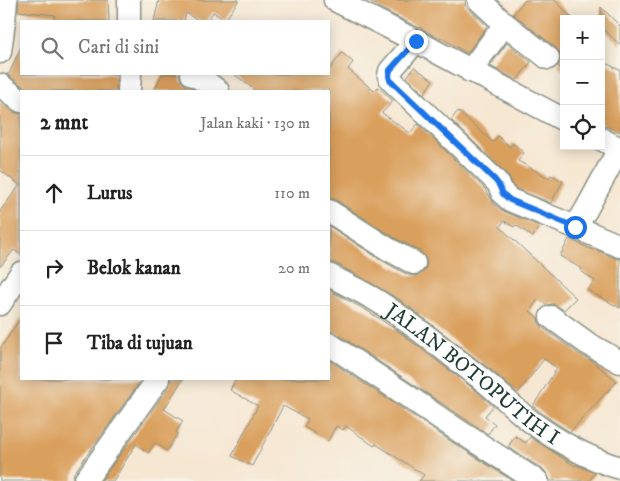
<!DOCTYPE html>
<html lang="id">
<meta charset="utf-8">
<style>
body{margin:0;font-family:"IM FELL DW Pica",serif;background:#f2f2f2;color:#222}
.controls{position:absolute;right:15px;top:15px;display:grid;overflow:hidden;border-radius:0px;box-shadow:0 2px 12px #0003}
.controls button{width:45px;height:45px;display:grid;place-items:center;padding:0;border:0;border-bottom:1px solid #e0e0e0;background:#fff;color:#222;font:25px sans-serif}
.stop{position:absolute;width:15px;height:15px;margin:-11px;border:4px solid #1a73e8;border-radius:50%;background:#fff}
.stop.end{background:#1a73e8;border-color:#fff;box-shadow:0 1px 5px #0008}
.list{margin:0;padding:0;list-style:none}
h2{display:flex;justify-content:space-between;align-items:center;height:65px;margin:0;padding:0 20px;font-size:21px}
h2 small{font-size:16px;font-weight:400;color:#767676}
.list li{display:grid;grid-template-columns:32px 1fr auto;gap:15px;align-items:center;box-sizing:border-box;height:75px;padding:0 20px;border-top:1px solid #e0e0e0}
.list b{display:block;font-size:19px;white-space:nowrap}
.list em{font-size:16px;font-style:normal;color:#767676}
.icon{flex:none;width:28px;height:28px;fill:none;stroke:currentColor;stroke-width:2;stroke-linecap:round;stroke-linejoin:round}
.map{position:relative;flex:none;width:620px;height:481px;overflow:hidden}
.search{position:absolute;background:#fff;box-shadow:0 2px 12px #0003;left:20px;top:20px;width:310px;height:55px;display:flex;align-items:center;gap:12px;box-sizing:border-box;padding:0 18px;border-radius:0px;color:#767676;font-size:19px}
.panel{position:absolute;background:#fff;box-shadow:0 2px 12px #0003;left:20px;top:90px;width:310px;height:290px;border-radius:0px}
.map>svg:first-child{display:block}
</style>
<div class="map">
<svg width="620" height="481" viewBox="0 0 620 481">
<rect width="100%" height="100%" fill="#f7f3e8"/>
<filter id="ink" filterUnits="userSpaceOnUse"><feTurbulence type="fractalNoise" baseFrequency=".02" numOctaves="2"/><feDisplacementMap in="SourceGraphic" scale="10" xChannelSelector="R" yChannelSelector="G"/><feConvolveMatrix kernelMatrix="1 2 1 2 8 2 1 2 1" color-interpolation-filters="sRGB"/></filter>
<filter id="wash" filterUnits="userSpaceOnUse"><feTurbulence type="fractalNoise" baseFrequency=".0096" numOctaves="4" result="noise"/><feDisplacementMap in="SourceGraphic" scale="20" xChannelSelector="R" yChannelSelector="G"/><feGaussianBlur stdDeviation="1.12" result="paint"/><feColorMatrix in="noise" values="0 0 0 0 0 0 0 0 0 0 0 0 0 0 0 0 0 1.4 0 .05"/><feComposite in="paint" operator="in"/></filter>
<g filter="url(#wash)">
<rect width="100%" height="100%" fill="#f6e7d3"/>
<g id="blocks">
<path fill="#d99f5b" d="M 19,0 L 108,0 L 109,21 L 54,21 L 55,15 L 18,11 Z
M 159,0 L 239,0 L 225,20 L 213,12 L 207,21 L 199,21 L 186,13 L 184,21 L 154,21 Z
M 368,0 L 466,0 L 465,5 L 487,26 L 467,53 L 440,37 L 440,39 L 419,27 L 419,28 L 382,9 Z
M 525,0 L 555,0 L 573,19 L 564,19 L 564,71 L 558,66 L 561,59 L 560,53 L 556,48 L 513,14 Z
M 601,7 L 620,26 L 620,45 L 601,27 Z
M 507,43 L 531,62 L 517,80 L 490,66 Z
M 21,47 L 21,74 L 109,74 L 117,76 L 116,91 L 30,91 L 6,74 L 9,74 Z
M 342,53 L 353,62 L 348,69 L 374,91 L 378,87 L 393,101 L 382,113 L 410,133 L 418,124 L 485,189 L 494,204 L 501,210 L 539,226 L 533,237 L 516,225 L 514,227 L 504,221 L 500,227 L 576,298 L 564,310 L 553,304 L 547,305 L 538,299 L 530,311 L 538,318 L 539,323 L 543,328 L 579,354 L 592,361 L 617,381 L 570,432 L 547,417 L 533,406 L 557,368 L 544,359 L 518,393 L 491,370 L 400,300 L 366,280 L 335,263 L 329,262 L 329,226 L 381,260 L 408,275 L 415,276 L 421,274 L 425,270 L 427,263 L 425,257 L 420,251 L 395,238 L 336,200 L 329,198 L 329,91 L 256,91 L 234,74 L 329,74 L 329,70 Z
M 601,61 L 620,70 L 620,132 L 601,124 Z
M 414,67 L 433,80 L 424,94 L 407,77 Z
M 162,74 L 179,74 L 181,81 L 186,86 L 196,91 L 154,91 Z
M 2,103 L 13,112 L 21,114 L 21,255 L 14,250 L 0,267 L 0,211 L 20,185 L 0,170 L 0,106 Z
M 458,111 L 493,142 L 498,136 L 510,147 L 513,143 L 524,153 L 518,161 L 549,178 L 551,175 L 563,181 L 551,203 L 517,189 L 514,186 L 509,177 L 504,171 L 451,120 Z
M 569,239 L 593,250 L 594,249 L 615,258 L 620,259 L 620,308 L 587,290 L 595,281 L 581,271 L 582,269 L 560,256 Z
M 329,290 L 366,310 L 398,331 L 475,390 L 493,406 L 485,416 L 495,424 L 488,434 L 336,333 L 329,331 Z
M 21,317 L 21,379 L 142,379 L 74,473 L 72,481 L 0,481 L 0,349 Z
M 329,360 L 452,442 L 513,481 L 419,481 L 424,475 L 376,444 L 374,446 L 346,426 L 343,430 L 336,426 L 328,441 L 304,427 L 308,419 L 283,406 L 252,466 L 232,456 L 258,406 L 230,390 L 236,379 L 329,379 Z
M 171,379 L 183,379 L 164,409 L 183,421 L 176,432 L 178,433 L 167,451 L 155,443 L 148,453 L 136,444 L 113,481 L 101,481 L 169,387 Z
M 515,436 L 526,443 L 530,437 L 575,466 L 576,465 L 595,473 L 589,481 L 550,481 L 548,475 L 544,470 L 508,447 Z"/>
</g>
</g>
<g filter="url(#ink)">
<use href="#blocks" fill-opacity="0" stroke="#8a9284" stroke-width="1"/>
<g fill="none" stroke-linecap="round" stroke-linejoin="round">
<g stroke="#8a9284" stroke-width="25">
<g id="minor">
<path d="M 129,0 L 129,21"/>
<path d="M 335,0 L 416,41 L 564,120"/>
<path d="M 479,0 L 505,24 L 548,58"/>
<path d="M 416,41 L 390,71 L 389,76 L 391,80 L 495,180 L 499,185 L 503,194 L 510,200 L 575,227"/>
<path d="M 0,52 L 4,22 L 6,0"/>
<path d="M 470,71 L 505,24"/>
<path d="M 192,74 L 205,81 L 218,91"/>
<path d="M 0,85 L 21,101"/>
<path d="M 129,91 L 130,74"/>
<path d="M 601,139 L 620,149"/>
<path d="M 619,149 L 586,210 L 575,227 L 620,246"/>
<path d="M 329,211 L 388,249 L 414,263"/>
<path id="s1" d="M 329,275 C 345,284 363,292 379,302 C 415,325 449,354 483,380 C 499,393 513,407 529,420 C 555,440 589,459 620,468"/>
<path d="M 0,304 L 21,273"/>
<path d="M 551,317 L 587,343 L 620,362"/>
<path d="M 329,344 L 403,393 L 459,431 L 537,481"/>
<path d="M 85,481 L 158,379"/>
</g>
</g>
<use href="#minor" stroke="#fff" stroke-width="22"/>
</g>
</g>
<g fill="none" stroke-linecap="round" stroke-linejoin="round" filter="url(#ink)">
<path stroke="#1a73e8" stroke-width="6" d="M 416,41 L 390,70 L 389,76 L 390,80 L 495,180 L 499,185 L 503,194 L 510,200 L 575,227"/>
</g>
<g text-anchor="middle" stroke-width="4.5" stroke-linejoin="round" paint-order="stroke">
<g font-size="21" fill="#1f3d34" stroke="#f7f3e8">
<text dy="7" stroke="none"><textPath href="#s1" startOffset="175">JALAN BOTOPUTIH I</textPath></text>
</g>
</g>
</svg>
<div class="controls">
<button>+</button>
<button>−</button>
<button><svg class="icon" aria-label="locate" viewBox="0 0 24 24"><circle cx="12" cy="12" r="6"/><path d="M12 2v4M12 18v4M2 12h4M18 12h4"/></svg></button>
</div>
<div class="stop" style="left:575px;top:227px"></div>
<div class="stop end" style="left:416px;top:41px"></div>
<div class="search"><svg class="icon" aria-label="search" viewBox="0 0 24 24"><circle cx="10" cy="10" r="6"/><path d="M15 15l6 6"/></svg>Cari di sini</div>
<section class="panel">
<h2>2 mnt<small>Jalan kaki · 130 m</small></h2>
<ul class="list">
<li><svg class="icon" aria-label="ahead" viewBox="0 0 24 24"><path d="M12 20V5M6 11l6-6 6 6"/></svg><div><b>Lurus</b></div><em>110 m</em></li>
<li><svg class="icon" aria-label="right" viewBox="0 0 24 24"><path d="M7 20v-9h11M14 6l5 5-5 5"/></svg><div><b>Belok kanan</b></div><em>20 m</em></li>
<li><svg class="icon" aria-label="arrive" viewBox="0 0 24 24"><path d="M6 21V4h12l-3 4 3 4H6"/></svg><div><b>Tiba di tujuan</b></div></li>
</ul>
</section>
</div>
